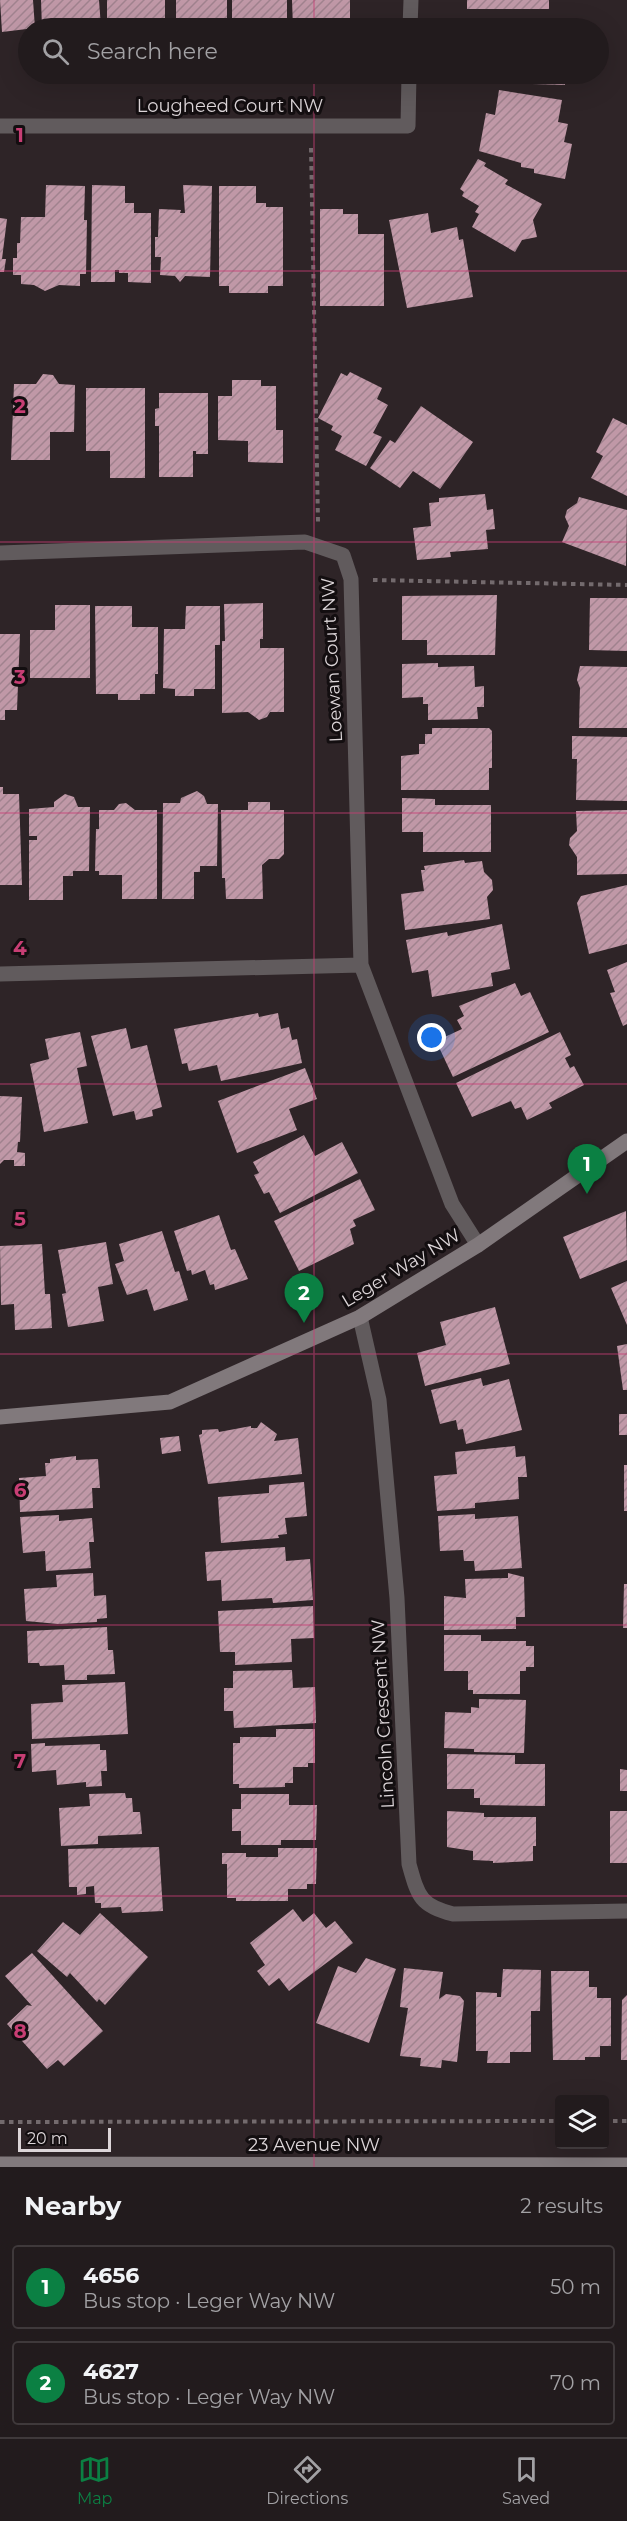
<!DOCTYPE html>
<meta charset="utf-8">
<style>
body{margin:0;font-family:Montserrat,sans-serif;background:#2e282a;color:#f1f3f6}
.controls{position:absolute;right:18px;bottom:18px;display:grid;overflow:hidden;border-radius:6px;box-shadow:0 6px 24px #0002}
.controls button{width:54px;height:54px;display:grid;place-items:center;padding:0;border:0;border-bottom:2px solid #3f393b;background:#221b1d;color:#f1f3f6;font:30px sans-serif}
.scale{position:absolute;left:18px;bottom:15px;width:93px;box-sizing:border-box;padding-left:6px;border:3px solid #dcd5d8;border-top:0;font-size:16px;line-height:21px;white-space:nowrap;color:#dcd5d8;-webkit-text-stroke:4px #130e10;paint-order:stroke}
.you{position:absolute;left:432px;top:1038px;width:21px;height:21px;margin:-15px;border:4px solid #fff;border-radius:50%;background:#1a73e8;box-shadow:0 0 0 9px #1a73e833}
.badge{display:grid;place-items:center;width:39px;height:39px;border-radius:50%;background:#0b8043;color:#fff;font-size:20px;font-weight:700}
.pin{position:absolute;translate:-50% -50px;filter:drop-shadow(0 2px 3px #0008)}
.pin::after{content:'';position:absolute;top:32px;width:21px;height:18px;background:inherit;clip-path:polygon(0 0,100% 0,50% 100%)}
.list{margin:0;padding:0;list-style:none}
h2{display:flex;justify-content:space-between;align-items:center;height:78px;margin:0;padding:0 24px;font-size:26px}
h2 small{font-size:20px;font-weight:400;color:#a2a1a4}
.list li{display:grid;grid-template-columns:39px 1fr auto;gap:18px;align-items:center;box-sizing:border-box;height:84px;margin:0 12px 12px;padding:0 12px;border:2px solid #3f393b;border-radius:6px}
.list b{display:block;font-size:22px;white-space:nowrap}
.list p{margin:0;font-size:20px;white-space:nowrap;color:#a2a1a4}
.list em{font-size:20px;font-style:normal;color:#a2a1a4}
.icon{flex:none;width:33px;height:33px;fill:none;stroke:currentColor;stroke-width:2;stroke-linecap:round;stroke-linejoin:round}
.map{position:relative;flex:none;width:627px;height:2167px;overflow:hidden}
.search{position:absolute;background:#221b1d;box-shadow:0 6px 24px #0002;left:18px;right:18px;top:18px;height:66px;display:flex;align-items:center;gap:15px;box-sizing:border-box;padding:0 21px;border-radius:33px;color:#a2a1a4;font-size:22px}
.sheet{height:270px;background:#221b1d}
nav{display:flex;justify-content:space-around;align-items:center;box-sizing:border-box;height:84px;border-top:2px solid #3f393b;background:#221b1d;font-size:16px;color:#a2a1a4}
nav a{display:grid;justify-items:center;gap:3px}
nav .on{color:#0b8043}
.map>svg:first-child{display:block}
</style>
<div class="map">
<svg width="627" height="2167" viewBox="0 0 627 2167">
<defs>
<pattern id="building-hatch" width="6" height="6" patternUnits="userSpaceOnUse" patternTransform="scale(1.5)"><rect width="6" height="6" fill="#c098a7"/><path d="M-1 1l2-2M0 6l6-6M5 7l2-2" fill="none" stroke="#a0828e"/></pattern>
</defs>
<rect width="100%" height="100%" fill="#2e2427"/>
<path fill="url(#building-hatch)" d="M 0,0 L 33,0 L 35,28 L 2,32 Z
M 41,0 L 99,0 L 101,27 L 42,28 Z
M 107,0 L 165,0 L 165,28 L 121,28 L 121,23 L 107,23 Z
M 176,0 L 227,0 L 227,28 L 172,28 L 172,20 L 176,20 Z
M 232,0 L 287,0 L 287,28 L 254,28 L 254,22 L 232,22 Z
M 292,0 L 350,0 L 350,26 L 348,28 L 293,28 Z
M 467,0 L 549,0 L 549,9 L 467,9 Z
M 467,20 L 516,21 L 516,24 L 556,25 L 556,28 L 467,28 Z
M 502,74 L 565,74 L 565,85 L 501,83 Z
M 499,90 L 562,100 L 558,122 L 568,124 L 564,142 L 572,144 L 565,179 L 534,173 L 534,169 L 521,167 L 521,163 L 479,151 L 486,113 L 495,115 Z
M 478,159 L 486,163 L 484,166 L 508,180 L 505,184 L 542,204 L 533,220 L 537,237 L 522,240 L 515,252 L 472,227 L 479,214 L 475,212 L 479,206 L 462,196 L 464,192 L 460,189 Z
M 46,185 L 85,186 L 84,220 L 87,220 L 86,274 L 80,274 L 80,286 L 59,285 L 45,291 L 34,285 L 21,284 L 21,275 L 13,275 L 13,258 L 17,258 L 17,243 L 20,243 L 21,217 L 45,217 Z
M 92,185 L 125,186 L 125,203 L 134,203 L 134,213 L 151,213 L 151,283 L 128,282 L 128,273 L 119,273 L 119,270 L 115,270 L 115,282 L 91,282 Z
M 183,185 L 212,186 L 210,277 L 185,276 L 180,282 L 175,276 L 160,275 L 161,257 L 155,257 L 155,237 L 158,237 L 159,209 L 181,210 L 180,213 L 185,213 Z
M 219,186 L 256,186 L 256,203 L 266,203 L 266,207 L 283,207 L 283,286 L 268,286 L 268,293 L 229,293 L 229,286 L 219,286 Z
M 320,209 L 343,209 L 343,214 L 358,214 L 358,234 L 384,234 L 384,306 L 320,306 Z
M 428,213 L 431,233 L 457,227 L 459,240 L 463,239 L 473,297 L 407,308 L 389,220 Z
M 0,218 L 7,219 L 2,259 L 6,259 L 4,272 L 0,272 Z
M 350,372 L 382,388 L 377,399 L 388,405 L 373,433 L 382,437 L 366,466 L 335,450 L 342,436 L 331,430 L 333,426 L 318,418 L 341,373 L 347,376 Z
M 43,374 L 53,375 L 59,384 L 75,385 L 74,432 L 50,432 L 50,460 L 11,460 L 14,384 L 36,384 Z
M 232,380 L 261,380 L 261,386 L 276,386 L 276,430 L 283,430 L 283,463 L 248,462 L 248,441 L 218,440 L 218,396 L 232,396 Z
M 86,388 L 145,388 L 145,478 L 110,478 L 110,451 L 86,451 Z
M 159,393 L 208,393 L 208,454 L 196,454 L 196,451 L 193,451 L 193,477 L 159,477 L 159,426 L 155,426 L 155,409 L 159,408 Z
M 421,406 L 473,442 L 440,489 L 413,471 L 400,488 L 370,468 L 390,440 L 395,443 Z
M 613,418 L 627,425 L 627,496 L 591,478 L 603,456 L 596,452 Z
M 485,494 L 487,510 L 493,509 L 495,529 L 486,530 L 488,549 L 450,552 L 451,557 L 417,560 L 413,528 L 431,526 L 429,503 L 439,502 L 439,498 Z
M 579,497 L 627,510 L 626,566 L 562,542 L 569,526 L 565,517 L 567,510 L 577,503 Z
M 497,595 L 495,655 L 427,655 L 427,640 L 402,640 L 402,596 Z
M 590,598 L 627,598 L 627,651 L 589,650 Z
M 263,603 L 263,639 L 260,639 L 260,648 L 284,648 L 284,712 L 270,712 L 267,717 L 259,720 L 248,712 L 222,713 L 222,641 L 225,641 L 224,604 Z
M 55,605 L 90,605 L 90,678 L 30,678 L 30,630 L 55,630 Z
M 95,606 L 132,606 L 132,627 L 158,627 L 158,674 L 155,674 L 155,694 L 140,694 L 140,700 L 118,700 L 118,694 L 96,694 Z
M 186,606 L 220,606 L 220,645 L 215,645 L 215,689 L 194,689 L 194,696 L 175,696 L 175,689 L 163,688 L 164,629 L 185,629 Z
M 0,634 L 20,634 L 17,710 L 5,710 L 5,720 L 0,720 Z
M 438,663 L 438,667 L 474,666 L 475,687 L 484,686 L 484,707 L 477,707 L 478,719 L 428,720 L 428,704 L 423,704 L 423,697 L 402,698 L 402,664 Z
M 580,666 L 627,667 L 627,728 L 579,728 L 580,688 L 577,680 Z
M 432,728 L 489,728 L 492,731 L 492,768 L 489,768 L 489,790 L 401,790 L 401,756 L 419,754 L 419,744 L 425,744 L 425,734 L 432,734 Z
M 572,736 L 627,737 L 627,801 L 576,800 L 577,759 L 572,759 Z
M 0,787 L 3,787 L 3,794 L 19,794 L 22,885 L 0,885 Z
M 197,791 L 204,796 L 207,804 L 218,804 L 217,866 L 200,866 L 200,872 L 194,872 L 194,899 L 162,899 L 163,803 L 180,803 L 181,798 Z
M 65,794 L 74,797 L 78,807 L 90,807 L 89,871 L 73,871 L 73,876 L 63,876 L 63,900 L 29,900 L 29,840 L 37,840 L 37,836 L 29,836 L 29,809 L 54,807 L 54,802 Z
M 402,798 L 435,799 L 435,805 L 491,805 L 491,852 L 423,852 L 423,832 L 402,832 Z
M 248,802 L 270,802 L 270,810 L 284,810 L 284,854 L 279,859 L 269,859 L 262,865 L 263,899 L 226,899 L 225,878 L 222,878 L 221,810 L 248,810 Z
M 126,803 L 135,810 L 157,810 L 157,899 L 122,899 L 122,875 L 99,875 L 99,871 L 95,871 L 96,829 L 99,829 L 99,810 L 114,810 L 119,804 Z
M 627,810 L 627,874 L 577,875 L 577,857 L 569,845 L 570,838 L 577,831 L 576,811 Z
M 464,860 L 465,863 L 482,861 L 484,872 L 492,880 L 493,890 L 487,897 L 490,919 L 405,930 L 401,894 L 424,891 L 421,870 L 425,870 L 424,866 Z
M 627,885 L 627,944 L 589,954 L 577,903 L 581,896 Z
M 502,924 L 510,969 L 491,973 L 493,986 L 432,997 L 428,970 L 412,973 L 406,940 L 447,932 L 448,936 Z
M 627,962 L 627,1024 L 623,1026 L 610,993 L 615,992 L 607,970 Z
M 515,983 L 521,996 L 530,992 L 549,1032 L 453,1077 L 436,1041 L 462,1029 L 457,1020 L 464,1016 L 459,1006 Z
M 258,1013 L 259,1017 L 278,1013 L 281,1029 L 289,1027 L 292,1040 L 297,1039 L 302,1063 L 221,1081 L 217,1065 L 189,1071 L 187,1063 L 182,1064 L 174,1029 Z
M 126,1028 L 131,1049 L 147,1045 L 162,1107 L 152,1110 L 153,1116 L 136,1120 L 134,1111 L 113,1116 L 91,1036 Z
M 80,1032 L 87,1066 L 77,1068 L 88,1123 L 44,1132 L 30,1064 L 49,1059 L 45,1039 Z
M 560,1032 L 571,1055 L 565,1058 L 570,1068 L 574,1066 L 584,1085 L 549,1103 L 552,1108 L 527,1120 L 521,1107 L 515,1109 L 511,1101 L 472,1117 L 456,1083 Z
M 305,1068 L 317,1099 L 289,1109 L 297,1130 L 237,1153 L 218,1101 Z
M 0,1096 L 22,1097 L 20,1142 L 18,1142 L 17,1152 L 25,1153 L 25,1166 L 14,1166 L 14,1160 L 4,1160 L 0,1164 Z
M 304,1135 L 315,1156 L 342,1142 L 358,1173 L 280,1213 L 269,1192 L 264,1194 L 254,1175 L 259,1173 L 253,1162 Z
M 360,1179 L 375,1210 L 353,1220 L 356,1226 L 350,1229 L 354,1244 L 299,1271 L 274,1221 Z
M 626,1211 L 627,1260 L 580,1279 L 563,1237 Z
M 219,1215 L 231,1250 L 235,1249 L 248,1279 L 215,1290 L 214,1284 L 210,1285 L 205,1270 L 192,1275 L 191,1270 L 187,1271 L 174,1231 Z
M 162,1231 L 175,1272 L 179,1271 L 188,1300 L 154,1311 L 147,1289 L 127,1295 L 115,1264 L 124,1261 L 119,1244 Z
M 106,1242 L 113,1284 L 98,1287 L 104,1321 L 68,1327 L 62,1294 L 66,1293 L 58,1250 Z
M 42,1244 L 45,1294 L 50,1294 L 52,1328 L 15,1330 L 14,1304 L 1,1305 L 0,1246 Z
M 627,1281 L 627,1325 L 611,1288 Z
M 495,1307 L 510,1364 L 425,1386 L 417,1353 L 446,1345 L 440,1322 Z
M 627,1344 L 627,1390 L 623,1390 L 617,1346 Z
M 481,1378 L 483,1386 L 509,1379 L 522,1430 L 466,1444 L 463,1429 L 458,1430 L 456,1420 L 440,1424 L 431,1390 Z
M 619,1414 L 627,1414 L 627,1435 L 619,1435 Z
M 261,1422 L 277,1434 L 274,1441 L 298,1438 L 302,1474 L 208,1484 L 199,1435 L 202,1434 L 202,1430 L 218,1429 L 219,1432 L 251,1426 L 251,1428 L 257,1428 Z
M 179,1436 L 181,1451 L 162,1454 L 160,1438 Z
M 515,1446 L 516,1457 L 525,1456 L 527,1477 L 518,1477 L 519,1499 L 475,1503 L 475,1508 L 437,1511 L 434,1476 L 457,1474 L 455,1452 Z
M 76,1456 L 76,1460 L 98,1459 L 100,1488 L 92,1488 L 93,1508 L 20,1512 L 19,1478 L 46,1476 L 45,1463 L 50,1463 L 50,1459 Z
M 624,1465 L 627,1465 L 627,1511 L 624,1511 Z
M 304,1482 L 307,1516 L 285,1518 L 287,1534 L 278,1535 L 279,1538 L 221,1543 L 218,1497 L 269,1493 L 269,1485 Z
M 475,1514 L 475,1519 L 518,1516 L 522,1568 L 475,1571 L 474,1561 L 464,1561 L 463,1550 L 440,1551 L 438,1516 Z
M 59,1515 L 59,1521 L 92,1518 L 94,1542 L 89,1542 L 91,1568 L 46,1571 L 45,1551 L 23,1553 L 20,1517 Z
M 285,1547 L 286,1561 L 310,1559 L 313,1600 L 273,1603 L 272,1598 L 222,1601 L 221,1580 L 207,1581 L 205,1552 Z
M 93,1573 L 94,1596 L 106,1595 L 107,1618 L 97,1619 L 97,1622 L 58,1624 L 26,1621 L 24,1589 L 57,1587 L 56,1575 Z
M 508,1573 L 524,1577 L 525,1617 L 516,1617 L 516,1629 L 444,1630 L 444,1596 L 466,1598 L 465,1579 L 508,1578 Z
M 624,1584 L 627,1584 L 627,1628 L 623,1628 Z
M 313,1606 L 314,1638 L 291,1639 L 292,1662 L 235,1665 L 235,1652 L 220,1652 L 218,1611 Z
M 107,1627 L 108,1650 L 113,1650 L 115,1674 L 87,1675 L 87,1680 L 65,1680 L 64,1665 L 40,1666 L 39,1663 L 28,1663 L 27,1631 Z
M 444,1635 L 481,1635 L 481,1641 L 526,1641 L 526,1646 L 534,1646 L 534,1667 L 526,1667 L 526,1671 L 520,1671 L 520,1694 L 473,1694 L 473,1690 L 468,1690 L 468,1671 L 444,1671 Z
M 292,1670 L 293,1688 L 315,1687 L 316,1723 L 234,1728 L 233,1711 L 224,1711 L 224,1688 L 233,1688 L 233,1671 Z
M 125,1682 L 128,1734 L 32,1739 L 31,1704 L 63,1702 L 62,1685 Z
M 479,1699 L 526,1700 L 524,1753 L 474,1752 L 474,1749 L 444,1748 L 445,1712 L 471,1713 L 471,1707 L 479,1708 Z
M 276,1729 L 315,1729 L 315,1763 L 308,1763 L 308,1767 L 293,1767 L 293,1783 L 285,1783 L 285,1787 L 239,1788 L 239,1784 L 233,1784 L 233,1743 L 240,1743 L 240,1737 L 276,1737 Z
M 45,1743 L 45,1746 L 100,1744 L 100,1750 L 106,1750 L 107,1771 L 101,1771 L 102,1786 L 86,1787 L 86,1782 L 57,1785 L 56,1770 L 32,1772 L 31,1744 Z
M 447,1754 L 515,1755 L 515,1764 L 545,1764 L 545,1806 L 480,1805 L 480,1798 L 474,1798 L 474,1789 L 447,1789 Z
M 620,1769 L 627,1770 L 627,1791 L 620,1791 Z
M 125,1793 L 126,1798 L 132,1798 L 133,1812 L 140,1812 L 142,1834 L 98,1836 L 98,1844 L 61,1846 L 59,1808 L 90,1806 L 89,1794 Z
M 241,1794 L 289,1794 L 289,1805 L 317,1805 L 316,1840 L 281,1840 L 281,1845 L 241,1845 L 241,1831 L 232,1831 L 232,1809 L 241,1809 Z
M 447,1811 L 484,1813 L 484,1817 L 536,1817 L 536,1846 L 533,1846 L 533,1861 L 493,1863 L 493,1861 L 473,1860 L 473,1851 L 447,1847 Z
M 610,1811 L 627,1811 L 627,1863 L 610,1863 Z
M 159,1847 L 163,1911 L 122,1913 L 121,1907 L 101,1908 L 101,1903 L 95,1903 L 94,1886 L 86,1887 L 86,1894 L 77,1895 L 77,1887 L 69,1887 L 68,1849 Z
M 278,1848 L 317,1848 L 316,1884 L 307,1884 L 307,1889 L 288,1889 L 288,1901 L 236,1901 L 236,1898 L 227,1898 L 227,1864 L 222,1864 L 222,1853 L 246,1853 L 246,1857 L 278,1857 Z
M 293,1909 L 303,1922 L 314,1913 L 326,1928 L 335,1921 L 353,1943 L 289,1991 L 279,1978 L 269,1986 L 257,1971 L 265,1965 L 250,1943 Z
M 100,1913 L 148,1957 L 105,2005 L 99,1999 L 97,2002 L 70,1973 L 67,1977 L 37,1951 L 63,1922 L 80,1935 Z
M 32,1953 L 103,2031 L 64,2066 L 58,2060 L 47,2069 L 7,2024 L 27,2005 L 32,2006 L 5,1976 Z
M 366,1958 L 396,1969 L 369,2043 L 316,2023 L 338,1966 L 356,1973 Z
M 404,1968 L 443,1972 L 439,1999 L 446,1994 L 460,1996 L 464,2001 L 457,2062 L 442,2060 L 441,2068 L 420,2066 L 421,2058 L 400,2056 L 408,2008 L 400,2007 Z
M 503,1969 L 541,1970 L 540,2011 L 531,2011 L 531,2052 L 510,2052 L 510,2063 L 487,2063 L 488,2051 L 476,2051 L 476,1992 L 497,1993 L 497,1997 L 501,1997 Z
M 551,1971 L 589,1971 L 589,1987 L 597,1987 L 597,1998 L 611,1998 L 611,2046 L 600,2046 L 600,2057 L 585,2057 L 585,2060 L 553,2060 Z
M 627,1995 L 627,2060 L 621,2060 L 622,2000 Z"/>
<g fill="none" stroke-linecap="round" stroke-linejoin="round">
<path stroke="#736a6d" stroke-width="4" stroke-dasharray="4.5 4.5" stroke-linecap="butt" d="M 311,148 L 318,522
M 373,580 L 627,585
M 604,2121 L 627,2121
M 0,2122 L 560,2121"/>
<path stroke="#615b5d" stroke-width="15" d="M 410,28 L 411,0
M 0,126 L 408,126 L 409,74
M 0,553 L 305,542 L 343,555 L 351,579 L 361,965 L 452,1204 L 478,1245
M 0,974 L 361,965
M 360,1317 L 379,1400 L 397,1598 L 409,1864 C 418,1896 420,1906 453,1914 L 627,1911"/>
<path stroke="#81797c" stroke-width="15" d="M 0,1417 L 170,1402 L 360,1317 L 478,1245 L 627,1141
M 0,2164 L 627,2165"/>
</g>
<path fill="none" stroke="#c73e74" stroke-width="1.5" stroke-opacity="0.55" d="M 314,0 L 314,28M 314,74 L 314,2167M 0,271 L 627,271M 0,542 L 627,542M 0,813 L 627,813M 0,1084 L 627,1084M 0,1354 L 627,1354M 0,1625 L 627,1625M 0,1896 L 627,1896"/>
<g text-anchor="middle" stroke-width="6" stroke-linejoin="round" paint-order="stroke">
<g font-size="18" fill="#dcd5d8" stroke="#130e10">
<text x="230" y="112">Lougheed Court NW</text>
<text transform="translate(332 660) rotate(-93)" y="6">Loewan Court NW</text>
<text transform="translate(401 1268) rotate(-31)" y="6">Leger Way NW</text>
<text transform="translate(383 1714) rotate(-93)" y="6">Lincoln Crescent NW</text>
<text x="314" y="2151">23 Avenue NW</text>
</g>
</g>
<g font-size="20" text-anchor="middle" font-weight="bold" fill="#c73e74" stroke="#130e10" stroke-width="6" stroke-linejoin="round" paint-order="stroke">
<text x="20" y="142">1</text>
<text x="20" y="413">2</text>
<text x="20" y="684">3</text>
<text x="20" y="955">4</text>
<text x="20" y="1226">5</text>
<text x="20" y="1497">6</text>
<text x="20" y="1768">7</text>
<text x="20" y="2038">8</text>
</g>
</svg>
<div class="controls">
<button><svg class="icon" aria-label="layers" viewBox="0 0 24 24"><path d="M12 4l9 5-9 5-9-5zM3 14l9 5 9-5"/></svg></button>
</div>
<div class="scale">20 m</div>
<div class="you"></div>
<div class="pin badge" style="left:587px;top:1194px">1</div>
<div class="pin badge" style="left:304px;top:1323px">2</div>
<div class="search"><svg class="icon" aria-label="search" viewBox="0 0 24 24"><circle cx="10" cy="10" r="6"/><path d="M15 15l6 6"/></svg>Search here</div>
</div>
<section class="sheet">
<h2>Nearby<small>2 results</small></h2>
<ul class="list">
<li><span class="badge">1</span><div><b>4656</b><p>Bus stop · Leger Way NW</p></div><em>50 m</em></li>
<li><span class="badge">2</span><div><b>4627</b><p>Bus stop · Leger Way NW</p></div><em>70 m</em></li>
</ul>
</section>
<nav>
<a class="on"><svg class="icon" aria-label="map" viewBox="0 0 24 24"><path d="M3 6l6-2 6 2 6-2v14l-6 2-6-2-6 2zM9 4v14M15 6v14"/></svg>Map</a>
<a><svg class="icon" aria-label="directions" viewBox="0 0 24 24"><path d="M12 3l9 9-9 9-9-9zM9 14v-3h6M13 9l2 2-2 2"/></svg>Directions</a>
<a><svg class="icon" aria-label="saved" viewBox="0 0 24 24"><path d="M7 4h10v16l-5-4-5 4z"/></svg>Saved</a>
</nav>
